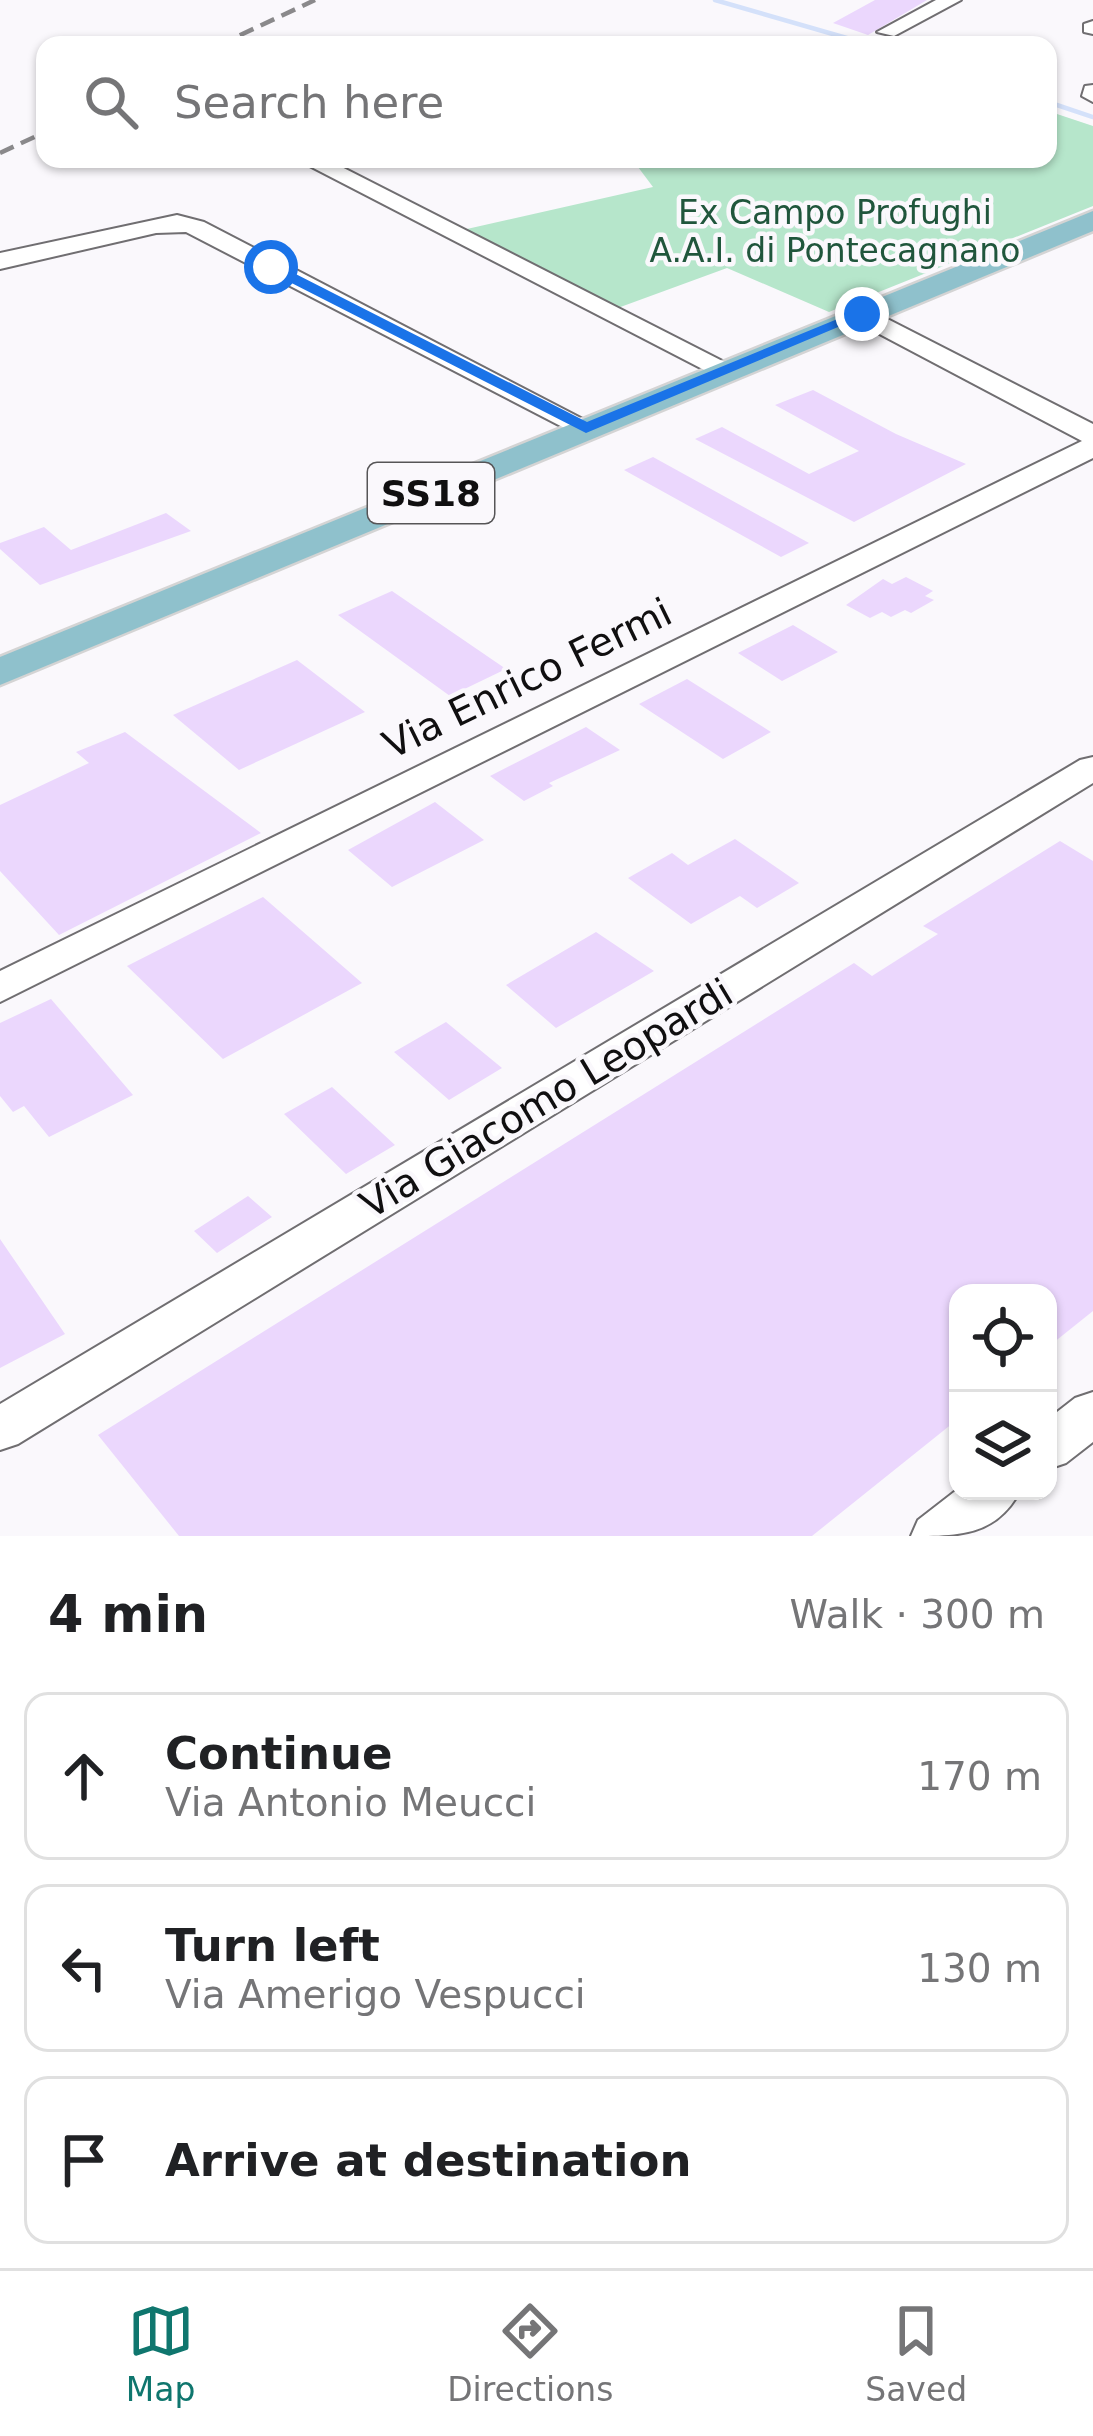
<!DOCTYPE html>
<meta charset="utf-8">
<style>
body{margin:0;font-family:"DejaVu Sans",sans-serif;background:#f2f2f2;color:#202124}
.controls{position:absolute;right:36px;bottom:36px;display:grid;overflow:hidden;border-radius:24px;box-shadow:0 3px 9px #0004}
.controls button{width:108px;height:108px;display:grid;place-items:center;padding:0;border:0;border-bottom:3px solid #e0e0e0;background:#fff;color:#202124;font:60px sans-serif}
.stop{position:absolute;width:36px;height:36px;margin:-27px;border:9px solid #1a73e8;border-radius:50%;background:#fff}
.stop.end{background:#1a73e8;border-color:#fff;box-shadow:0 3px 12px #0008}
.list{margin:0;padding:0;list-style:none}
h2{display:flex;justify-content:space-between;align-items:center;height:156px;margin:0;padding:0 48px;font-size:51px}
h2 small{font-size:39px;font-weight:400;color:#757577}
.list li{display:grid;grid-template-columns:78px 1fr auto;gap:36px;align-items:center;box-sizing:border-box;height:168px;margin:0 24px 24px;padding:0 24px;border:3px solid #e0e0e0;border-radius:24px}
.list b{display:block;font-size:45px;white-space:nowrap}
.list p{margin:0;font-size:39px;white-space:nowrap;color:#757577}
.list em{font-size:39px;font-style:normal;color:#757577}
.icon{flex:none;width:66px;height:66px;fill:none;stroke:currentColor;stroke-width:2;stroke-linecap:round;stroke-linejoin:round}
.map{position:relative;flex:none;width:1093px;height:1536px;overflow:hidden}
.search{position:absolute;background:#fff;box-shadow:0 3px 9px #0004;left:36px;right:36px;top:36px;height:132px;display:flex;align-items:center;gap:30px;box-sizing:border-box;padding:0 42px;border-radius:24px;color:#757577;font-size:45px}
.sheet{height:732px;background:#fff}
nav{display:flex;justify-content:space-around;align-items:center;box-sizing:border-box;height:168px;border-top:3px solid #e0e0e0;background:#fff;font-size:33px;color:#757577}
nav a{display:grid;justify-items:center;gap:6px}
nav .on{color:#0f766e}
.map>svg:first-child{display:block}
</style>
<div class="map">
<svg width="1093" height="1536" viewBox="0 0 1093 1536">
<rect width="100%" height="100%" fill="#faf8fc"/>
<path fill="#b6e6cb" d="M 1048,111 L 1093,126 L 1093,206 L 829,312 L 727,268 L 615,309 L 458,231 L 653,187 L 632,159 L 1048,159 Z"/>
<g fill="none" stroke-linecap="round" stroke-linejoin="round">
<path stroke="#d4e1fa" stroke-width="4.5" d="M 715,0 L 871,45
M 1048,102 L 1093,117"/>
</g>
<path fill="#ebd7fd" d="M 875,0 L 927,0 L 868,35 L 833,23 Z
M 813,390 L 896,434 L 966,464 L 854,522 L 695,439 L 722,427 L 809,474 L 859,451 L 775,405 Z
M 653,457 L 809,543 L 781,557 L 624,470 Z
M 166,513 L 191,531 L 40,585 L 0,549 L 0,543 L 44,527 L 71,550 Z
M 906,577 L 933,591 L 925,596 L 934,600 L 911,613 L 905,610 L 891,617 L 882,612 L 870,618 L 846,605 L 883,579 L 892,584 Z
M 392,591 L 506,669 L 450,696 L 338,615 Z
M 793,625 L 838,652 L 782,681 L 738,653 Z
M 297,660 L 365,712 L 239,770 L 173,715 Z
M 687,679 L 771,732 L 723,759 L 639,704 Z
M 586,727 L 620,750 L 549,783 L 553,786 L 524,801 L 490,776 Z
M 125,732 L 261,833 L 59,935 L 0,871 L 0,805 L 89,763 L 76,752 Z
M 435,802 L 484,840 L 392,887 L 348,850 Z
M 735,839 L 799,883 L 757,908 L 740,896 L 691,924 L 628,878 L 672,853 L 688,865 Z
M 1060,841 L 1093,861 L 1093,1311 L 1048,1347 L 1048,1293 L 958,1293 L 958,1419 L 812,1536 L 179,1536 L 98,1435 L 854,963 L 872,976 L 938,934 L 923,926 Z
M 263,897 L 362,983 L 223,1059 L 127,966 Z
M 596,932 L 654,971 L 556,1028 L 506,985 Z
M 51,999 L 133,1095 L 49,1137 L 24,1106 L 13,1112 L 0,1096 L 0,1023 Z
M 446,1022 L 502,1068 L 449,1100 L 394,1052 Z
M 332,1087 L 395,1145 L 346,1174 L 284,1114 Z
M 248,1196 L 272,1217 L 217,1253 L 194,1231 Z
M 0,1239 L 65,1334 L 0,1368 Z"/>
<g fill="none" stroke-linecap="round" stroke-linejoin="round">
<g stroke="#706e71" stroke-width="4">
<path id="minor" d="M 936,0 L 961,0 L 894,36 L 877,32 Z
M 1093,21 L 1093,34 L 1084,32 L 1084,24 Z
M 1093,85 L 1093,102 L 1082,96 L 1085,86 Z
M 296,159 L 326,159 L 740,370 L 726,378 L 716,376 Z
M 177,215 L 204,222 L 600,428 L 586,437 L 576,434 L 186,232 L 156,233 L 0,269 L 0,253 Z
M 862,306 L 1093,424 L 1093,458 L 0,1002 L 0,971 L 1082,441 L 853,320 L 849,314 L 853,308 Z
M 1093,757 L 1093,783 L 18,1444 L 0,1450 L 0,1404 L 1080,760 Z
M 1093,1392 L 1093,1442 L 1066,1463 L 1048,1469 L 1048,1419 L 1075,1398 Z
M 958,1489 L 1020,1491 C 996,1536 959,1536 911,1536 L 918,1520 Z"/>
</g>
<g stroke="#d4d4d4" stroke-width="5">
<path id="major" d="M 1093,211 L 1093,231 L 0,685 L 0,657 Z"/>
</g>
<use href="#minor" fill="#fff" fill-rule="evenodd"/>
<use href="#major" fill="#8fc1cc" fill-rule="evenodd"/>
<path stroke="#8a898b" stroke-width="4.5" stroke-dasharray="15 8" stroke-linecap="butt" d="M 219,45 L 315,0
M 0,153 L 45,132"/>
</g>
<path fill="#1a73e8" d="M 266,264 L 276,264 L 587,422 L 857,311 L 869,314 L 586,433 L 266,270 Z"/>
<g text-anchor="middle" stroke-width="9" stroke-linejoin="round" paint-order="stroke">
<g font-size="33" fill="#20563c" stroke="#faf8fc">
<text x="835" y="224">Ex Campo Profughi<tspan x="835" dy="38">A.A.I. di Pontecagnano</tspan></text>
</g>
<rect fill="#faf8fc" stroke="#565557" stroke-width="3" x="368" y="463" width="126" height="60" rx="9"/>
<g font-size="36" font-weight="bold" fill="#100f10">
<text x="431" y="506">SS18</text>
</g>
<g font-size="39" fill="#100f10" stroke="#faf8fc">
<text transform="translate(527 678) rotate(-26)" y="14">Via Enrico Fermi</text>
<text transform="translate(546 1098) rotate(-31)" y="14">Via Giacomo Leopardi</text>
</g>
</g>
</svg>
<div class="controls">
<button><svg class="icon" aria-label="locate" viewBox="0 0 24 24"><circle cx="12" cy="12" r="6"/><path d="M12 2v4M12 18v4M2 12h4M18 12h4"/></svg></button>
<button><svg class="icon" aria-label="layers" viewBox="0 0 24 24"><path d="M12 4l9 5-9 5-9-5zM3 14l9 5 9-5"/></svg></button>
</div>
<div class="stop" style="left:271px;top:267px"></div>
<div class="stop end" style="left:862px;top:314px"></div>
<div class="search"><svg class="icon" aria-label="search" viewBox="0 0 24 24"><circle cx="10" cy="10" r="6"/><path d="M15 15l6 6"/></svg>Search here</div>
</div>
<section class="sheet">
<h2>4 min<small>Walk · 300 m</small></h2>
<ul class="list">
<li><svg class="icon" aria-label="ahead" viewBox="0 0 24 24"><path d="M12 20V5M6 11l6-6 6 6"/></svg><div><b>Continue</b><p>Via Antonio Meucci</p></div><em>170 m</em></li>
<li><svg class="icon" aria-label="left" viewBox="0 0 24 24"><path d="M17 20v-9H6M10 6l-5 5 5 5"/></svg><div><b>Turn left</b><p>Via Amerigo Vespucci</p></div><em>130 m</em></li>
<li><svg class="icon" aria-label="arrive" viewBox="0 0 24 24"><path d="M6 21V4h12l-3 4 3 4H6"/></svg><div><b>Arrive at destination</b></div></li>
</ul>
</section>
<nav>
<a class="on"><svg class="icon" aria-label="map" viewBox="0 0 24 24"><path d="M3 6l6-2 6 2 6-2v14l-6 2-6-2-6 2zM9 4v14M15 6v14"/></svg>Map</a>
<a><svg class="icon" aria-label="directions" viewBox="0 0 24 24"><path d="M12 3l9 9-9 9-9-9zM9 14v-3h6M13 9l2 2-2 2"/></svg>Directions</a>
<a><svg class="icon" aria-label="saved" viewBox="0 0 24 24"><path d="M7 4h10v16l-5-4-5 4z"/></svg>Saved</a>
</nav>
